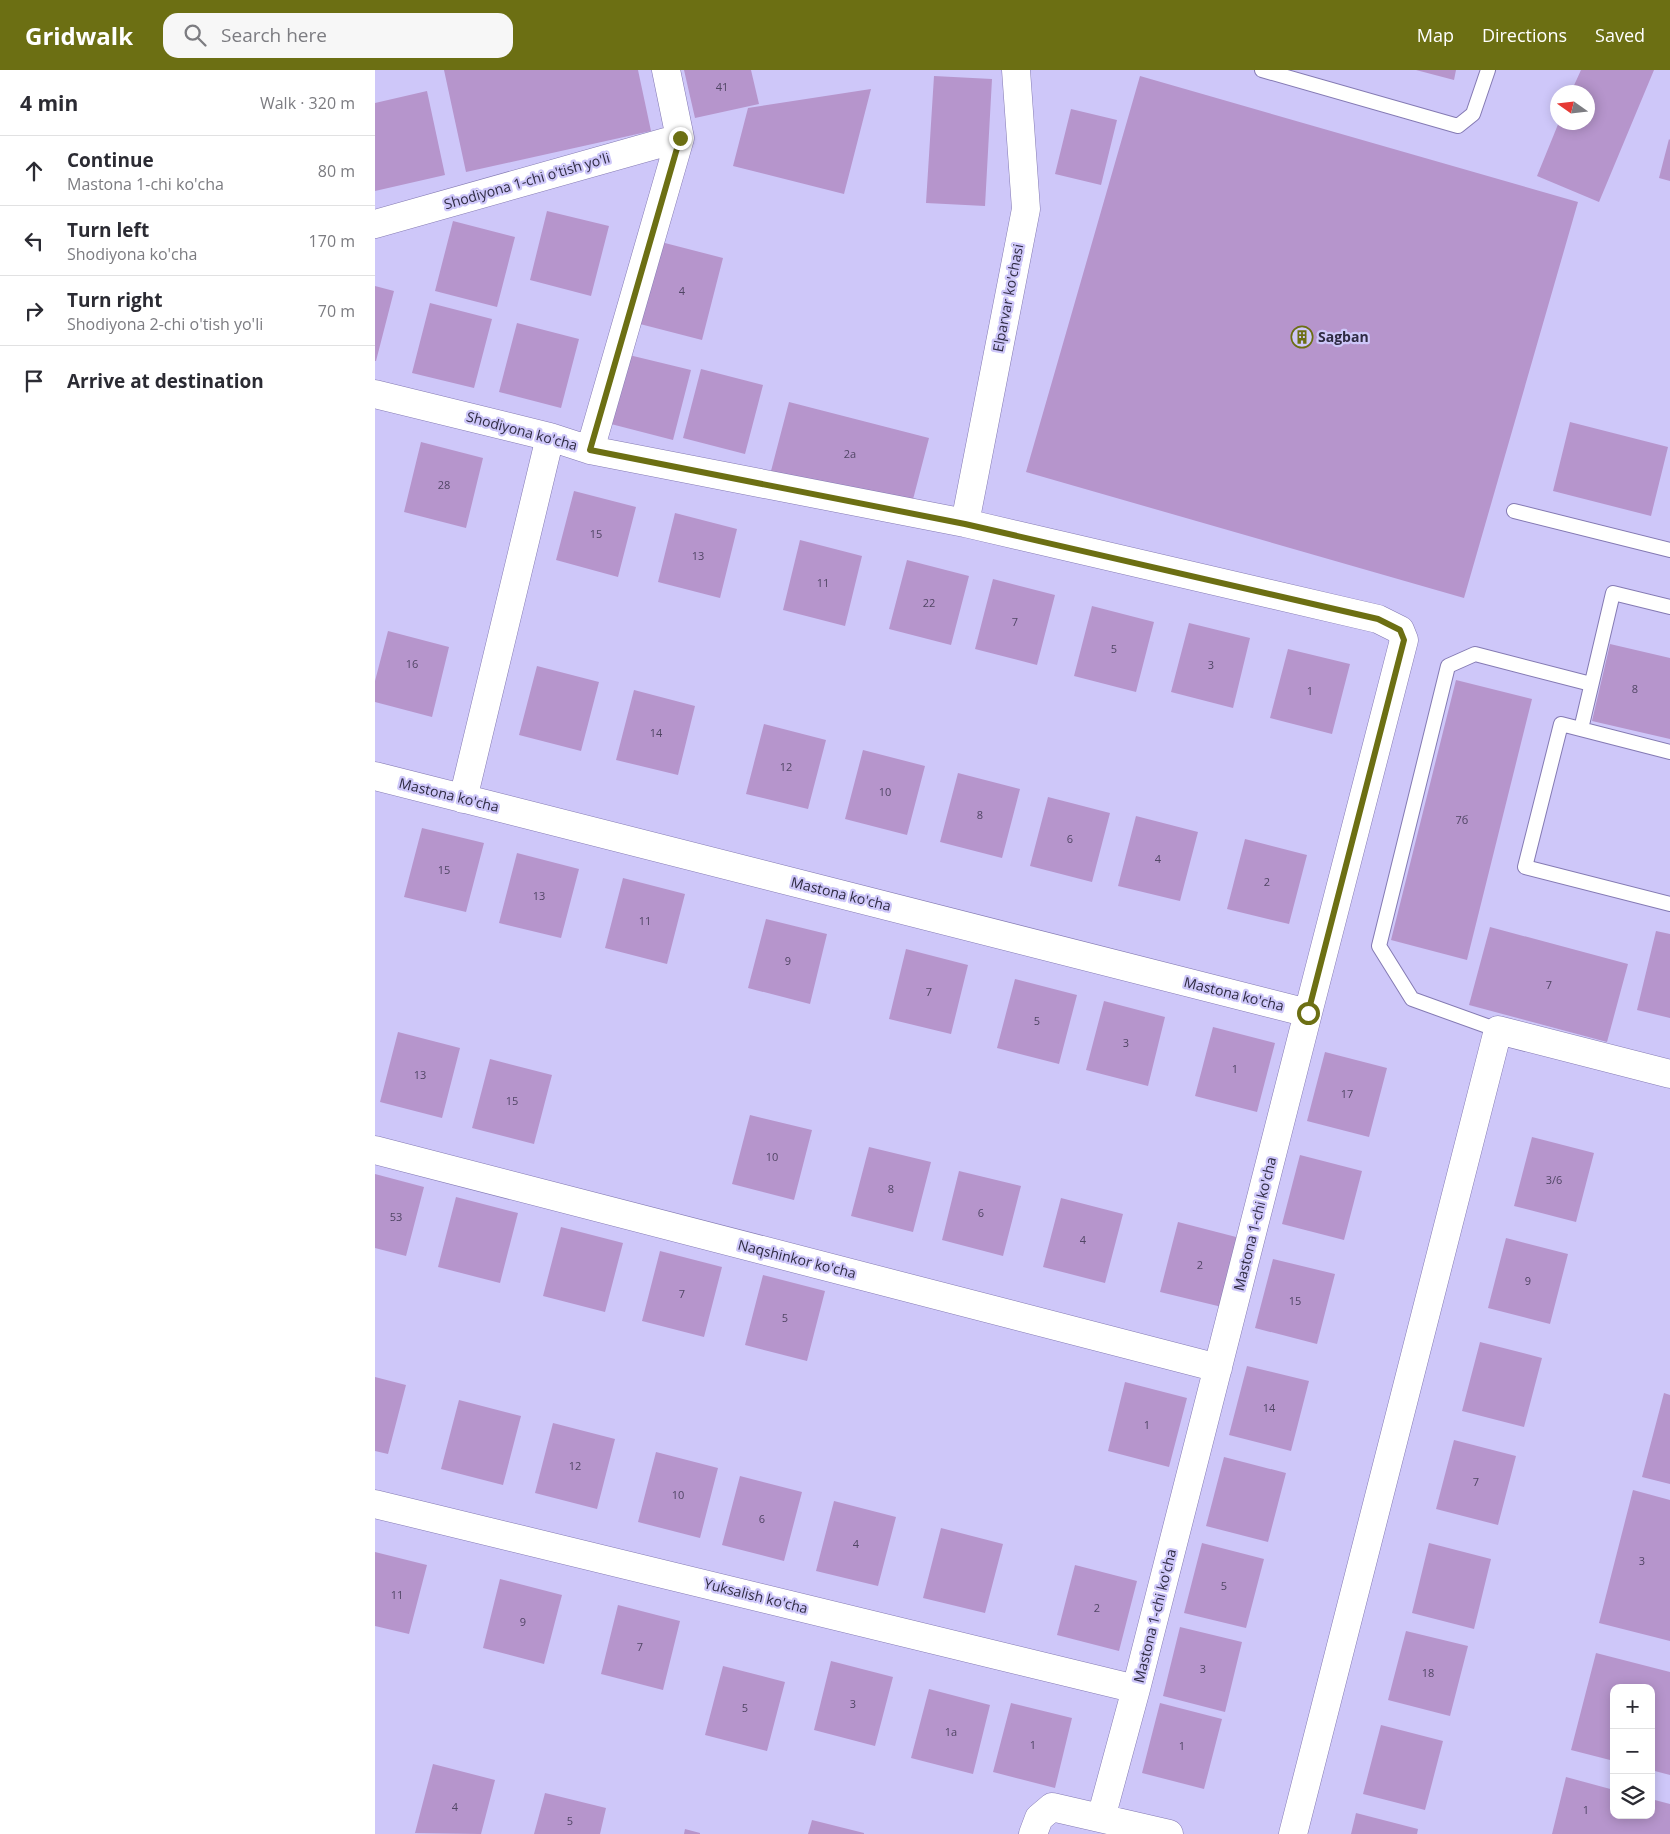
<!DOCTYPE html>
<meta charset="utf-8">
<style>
body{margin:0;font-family:"Open Sans",sans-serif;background:#f7f7f7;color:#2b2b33}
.controls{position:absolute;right:15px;bottom:15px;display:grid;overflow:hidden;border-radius:10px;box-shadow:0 2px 12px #0003}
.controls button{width:45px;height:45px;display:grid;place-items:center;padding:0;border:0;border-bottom:1px solid #e1e1e2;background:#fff;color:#2b2b33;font:25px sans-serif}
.compass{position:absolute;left:1175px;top:15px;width:45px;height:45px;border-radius:50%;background:#fff;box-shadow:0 2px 12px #0003;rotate:284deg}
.stop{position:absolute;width:15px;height:15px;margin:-11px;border:4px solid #6c6f13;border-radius:50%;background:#fff}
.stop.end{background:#6c6f13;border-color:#fff;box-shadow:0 1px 5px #0008}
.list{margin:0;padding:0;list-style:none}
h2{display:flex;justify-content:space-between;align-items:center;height:65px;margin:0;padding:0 20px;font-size:21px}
h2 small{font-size:16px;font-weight:400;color:#7c7c81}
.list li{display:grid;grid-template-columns:32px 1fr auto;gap:15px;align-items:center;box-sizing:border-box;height:70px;padding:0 20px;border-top:1px solid #e1e1e2}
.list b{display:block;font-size:19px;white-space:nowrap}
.list p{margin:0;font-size:16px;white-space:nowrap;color:#7c7c81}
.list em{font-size:16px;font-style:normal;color:#7c7c81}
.icon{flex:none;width:28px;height:28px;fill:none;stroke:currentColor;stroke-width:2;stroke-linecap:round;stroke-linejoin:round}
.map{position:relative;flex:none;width:1295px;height:1764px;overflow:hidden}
header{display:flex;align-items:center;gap:30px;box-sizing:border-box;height:70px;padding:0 25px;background:#6c6f13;color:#fff}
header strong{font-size:24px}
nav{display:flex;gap:28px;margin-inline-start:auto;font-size:18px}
.search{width:350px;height:45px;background:#f7f7f7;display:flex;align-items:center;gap:12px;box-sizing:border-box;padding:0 18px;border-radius:15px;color:#7c7c81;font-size:19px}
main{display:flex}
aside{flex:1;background:#fff}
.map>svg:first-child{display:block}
</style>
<header>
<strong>Gridwalk</strong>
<div class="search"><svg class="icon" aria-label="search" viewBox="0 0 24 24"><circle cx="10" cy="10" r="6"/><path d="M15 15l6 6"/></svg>Search here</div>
<nav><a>Map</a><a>Directions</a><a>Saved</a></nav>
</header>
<main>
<aside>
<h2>4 min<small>Walk · 320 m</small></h2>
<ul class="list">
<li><svg class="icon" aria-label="ahead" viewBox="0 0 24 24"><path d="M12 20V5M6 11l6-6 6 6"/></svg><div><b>Continue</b><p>Mastona 1-chi ko'cha</p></div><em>80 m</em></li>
<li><svg class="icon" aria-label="left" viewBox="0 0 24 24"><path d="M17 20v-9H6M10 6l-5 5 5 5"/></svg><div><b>Turn left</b><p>Shodiyona ko'cha</p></div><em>170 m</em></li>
<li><svg class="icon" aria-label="right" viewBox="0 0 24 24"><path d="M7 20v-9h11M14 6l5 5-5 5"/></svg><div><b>Turn right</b><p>Shodiyona 2-chi o'tish yo'li</p></div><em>70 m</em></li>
<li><svg class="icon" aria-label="arrive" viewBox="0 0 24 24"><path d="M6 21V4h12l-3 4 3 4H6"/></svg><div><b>Arrive at destination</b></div></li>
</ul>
</aside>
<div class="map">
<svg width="1295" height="1764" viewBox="0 0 1295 1764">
<rect width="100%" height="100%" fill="#cec7f9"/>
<path fill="#b695cc" d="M 69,0 L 263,0 L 276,61 L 91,102 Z
M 309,0 L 376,0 L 384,34 L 320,48 Z
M 1041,0 L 1081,0 L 1079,10 Z
M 1206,0 L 1279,0 L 1224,132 L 1162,106 L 1184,52 L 1212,52 L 1212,22 L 1196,22 Z
M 559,6 L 617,9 L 610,136 L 551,133 Z
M 765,6 L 1203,132 L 1089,528 L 651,402 Z
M 496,19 L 469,124 L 358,96 L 373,38 Z
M 52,21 L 70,105 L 0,121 L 0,33 Z
M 696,39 L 742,50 L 726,115 L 680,104 Z
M 1294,69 L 1295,70 L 1295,111 L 1284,108 Z
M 172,141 L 234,156 L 216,226 L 155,210 Z
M 78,151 L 140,167 L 122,237 L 60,221 Z
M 286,172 L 348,188 L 327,270 L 265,254 Z
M 0,216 L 19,221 L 1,291 L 0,291 Z
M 55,233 L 117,249 L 99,318 L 37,303 Z
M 142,253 L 204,269 L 186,338 L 124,322 Z
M 254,285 L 316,300 L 298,370 L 236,354 Z
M 326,299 L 388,315 L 370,384 L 308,368 Z
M 414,332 L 554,368 L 536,437 L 396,401 Z
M 1195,352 L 1293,377 L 1276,446 L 1178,421 Z
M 46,372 L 108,388 L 91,458 L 29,442 Z
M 199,421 L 261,437 L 243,507 L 181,490 Z
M 300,443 L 362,459 L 345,528 L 283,512 Z
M 425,470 L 487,486 L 470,556 L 408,540 Z
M 532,490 L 594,506 L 576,575 L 514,559 Z
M 618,509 L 680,525 L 662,595 L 600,579 Z
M 717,536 L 779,552 L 761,622 L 699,606 Z
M 814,553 L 875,568 L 858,638 L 796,622 Z
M 13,561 L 74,577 L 57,647 L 0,632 L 0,611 Z
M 1235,574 L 1295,588 L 1295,669 L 1217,651 Z
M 913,579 L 975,594 L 957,664 L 895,648 Z
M 162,596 L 224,612 L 206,681 L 144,665 Z
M 1081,610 L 1157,629 L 1092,890 L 1016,870 Z
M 259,620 L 320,636 L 303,705 L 241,690 Z
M 389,654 L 451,670 L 433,739 L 371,724 Z
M 488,680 L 550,696 L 532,765 L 470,749 Z
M 583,703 L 645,719 L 627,788 L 565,772 Z
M 673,727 L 735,743 L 717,812 L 655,796 Z
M 761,746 L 823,762 L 805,831 L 743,816 Z
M 47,758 L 109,773 L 91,842 L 29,827 Z
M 870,769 L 932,785 L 914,854 L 852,839 Z
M 142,783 L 204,799 L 186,868 L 124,853 Z
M 248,808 L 310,824 L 292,894 L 230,878 Z
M 391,849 L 452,864 L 435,934 L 373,918 Z
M 1115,857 L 1253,894 L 1232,972 L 1094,935 Z
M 1281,861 L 1295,864 L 1295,948 L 1262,940 Z
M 531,879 L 593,895 L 576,964 L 514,949 Z
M 640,909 L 702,925 L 684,994 L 622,978 Z
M 729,931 L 790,947 L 773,1016 L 711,1000 Z
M 838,957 L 900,973 L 882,1042 L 820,1026 Z
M 23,962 L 85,978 L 67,1048 L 5,1032 Z
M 950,982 L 1012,998 L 994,1067 L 932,1051 Z
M 115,989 L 177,1005 L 159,1074 L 97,1058 Z
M 375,1045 L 437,1060 L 419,1130 L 357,1114 Z
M 1157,1067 L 1219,1083 L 1201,1152 L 1139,1136 Z
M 494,1077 L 556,1092 L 538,1162 L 476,1146 Z
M 925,1085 L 987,1101 L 969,1170 L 907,1154 Z
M 584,1101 L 646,1116 L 628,1186 L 567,1170 Z
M 0,1104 L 49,1117 L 31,1186 L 0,1178 Z
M 81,1127 L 143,1143 L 125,1213 L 63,1197 Z
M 686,1128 L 748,1144 L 730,1213 L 668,1197 Z
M 803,1152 L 865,1168 L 847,1237 L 785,1222 Z
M 186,1157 L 248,1173 L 230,1242 L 168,1226 Z
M 1131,1168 L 1193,1184 L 1175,1254 L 1113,1238 Z
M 285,1181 L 347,1197 L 329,1267 L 267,1251 Z
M 898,1189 L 960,1204 L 942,1274 L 880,1258 Z
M 388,1205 L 450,1221 L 432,1291 L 370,1275 Z
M 1105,1272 L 1167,1288 L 1149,1357 L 1087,1341 Z
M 872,1296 L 934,1311 L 916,1381 L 854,1365 Z
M 0,1307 L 31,1315 L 13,1384 L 0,1381 Z
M 750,1312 L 812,1328 L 794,1397 L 733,1381 Z
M 1289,1323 L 1295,1325 L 1295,1414 L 1267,1407 Z
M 84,1330 L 146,1346 L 128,1415 L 66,1399 Z
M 178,1353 L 240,1369 L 222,1439 L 160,1423 Z
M 1079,1370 L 1141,1386 L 1123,1455 L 1061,1439 Z
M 281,1382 L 343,1398 L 325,1468 L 263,1452 Z
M 849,1387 L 911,1403 L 893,1472 L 831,1456 Z
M 365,1406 L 427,1422 L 409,1491 L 347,1475 Z
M 1258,1420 L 1295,1430 L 1295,1571 L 1224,1553 Z
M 459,1431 L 521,1447 L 503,1516 L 441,1501 Z
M 566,1458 L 628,1474 L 610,1543 L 548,1528 Z
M 827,1473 L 889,1489 L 871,1558 L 809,1543 Z
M 1054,1473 L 1116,1489 L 1099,1559 L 1037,1543 Z
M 0,1482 L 52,1495 L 34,1564 L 0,1556 Z
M 700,1495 L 762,1511 L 744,1581 L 682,1565 Z
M 125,1509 L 187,1525 L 169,1594 L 108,1578 Z
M 243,1535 L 305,1551 L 288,1620 L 226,1604 Z
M 805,1557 L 867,1572 L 850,1642 L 788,1626 Z
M 1031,1561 L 1093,1576 L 1075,1646 L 1013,1630 Z
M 1221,1583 L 1295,1602 L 1295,1705 L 1276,1700 L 1276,1618 L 1239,1618 L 1239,1691 L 1196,1680 Z
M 456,1591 L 518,1607 L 500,1676 L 439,1660 Z
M 348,1596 L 410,1612 L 392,1681 L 330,1665 Z
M 554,1619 L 615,1635 L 598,1704 L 536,1688 Z
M 636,1633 L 697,1648 L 680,1718 L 618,1702 Z
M 785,1633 L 847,1649 L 829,1719 L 767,1703 Z
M 1006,1655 L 1068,1671 L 1050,1740 L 988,1724 Z
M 58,1694 L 120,1710 L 106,1764 L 40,1763 Z
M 1191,1707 L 1239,1720 L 1239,1745 L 1276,1745 L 1276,1729 L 1295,1734 L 1295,1764 L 1177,1764 Z
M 170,1723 L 231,1738 L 225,1764 L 159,1764 Z
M 981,1743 L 1043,1759 L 1042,1764 L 976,1764 Z
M 437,1750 L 489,1763 L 489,1764 L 433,1764 Z
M 310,1759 L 325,1763 L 325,1764 L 309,1764 Z"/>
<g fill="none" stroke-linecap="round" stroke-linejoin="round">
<g stroke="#847ab3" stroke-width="16">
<path id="service" d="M 887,0 L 1083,56 L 1098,44 L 1113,0
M 1139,441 L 1295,480
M 1206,659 L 1238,523 L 1295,537
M 1295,682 L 1186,654 L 1150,797 L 1295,834
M 1123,960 L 1037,929 L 1004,876 L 1073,596 L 1100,584 L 1216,614"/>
</g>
<g stroke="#847ab3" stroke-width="29">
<path id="minor" d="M 0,154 L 305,68
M 0,324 L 175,367 L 215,380 L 590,453 L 1003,549 L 1025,560 L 1029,570 L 933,943 L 761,1619 L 726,1748
M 215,380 L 305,68 L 291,0
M 590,453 L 651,139 L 641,0
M 0,706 L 933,943
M 88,729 L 175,367
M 0,1080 L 843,1298
M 0,1434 L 761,1619
M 658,1764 L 664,1748 L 677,1737 L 794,1764
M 918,1764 L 1123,960 L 1295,1004"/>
</g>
<use href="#service" stroke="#fff" stroke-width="14"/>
<use href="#minor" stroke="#fff" stroke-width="28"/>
</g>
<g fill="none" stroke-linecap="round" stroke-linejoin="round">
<path stroke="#6c6f13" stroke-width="6" d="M 305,68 L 215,380 L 590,454 L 1003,549 L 1025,560 L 1029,570 L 933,943"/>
</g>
<defs>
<g id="building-ring" transform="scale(1.125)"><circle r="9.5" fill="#cec7f9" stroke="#6c6f13" stroke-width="1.5"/><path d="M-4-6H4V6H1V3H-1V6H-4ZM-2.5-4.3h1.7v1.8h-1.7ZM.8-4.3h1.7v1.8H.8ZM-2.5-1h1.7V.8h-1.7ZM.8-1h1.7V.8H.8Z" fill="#6c6f13"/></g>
</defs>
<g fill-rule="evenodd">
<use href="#building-ring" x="927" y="267"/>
</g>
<g text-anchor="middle" stroke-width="4.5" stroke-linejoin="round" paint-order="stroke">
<g font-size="11" fill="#514665">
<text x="347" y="21">41</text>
<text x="307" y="225">4</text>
<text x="475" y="388">2а</text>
<text x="69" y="419">28</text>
<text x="221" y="468">15</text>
<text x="323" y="490">13</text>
<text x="448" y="517">11</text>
<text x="554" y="537">22</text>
<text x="640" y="556">7</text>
<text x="739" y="583">5</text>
<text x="37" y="598">16</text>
<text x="836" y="599">3</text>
<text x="1260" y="623">8</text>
<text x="935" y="625">1</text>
<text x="281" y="667">14</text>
<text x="411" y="701">12</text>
<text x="510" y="726">10</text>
<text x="605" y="749">8</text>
<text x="1087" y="754">7б</text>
<text x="695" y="773">6</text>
<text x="783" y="793">4</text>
<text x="69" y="804">15</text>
<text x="892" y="816">2</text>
<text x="164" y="830">13</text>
<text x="270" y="855">11</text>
<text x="413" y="895">9</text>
<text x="1174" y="919">7</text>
<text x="554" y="926">7</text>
<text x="662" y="955">5</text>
<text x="751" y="977">3</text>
<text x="860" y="1003">1</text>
<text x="45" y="1009">13</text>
<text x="972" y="1028">17</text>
<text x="137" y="1035">15</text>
<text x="397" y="1091">10</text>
<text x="1179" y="1114">3/6</text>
<text x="516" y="1123">8</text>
<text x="606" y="1147">6</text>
<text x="21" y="1151">53</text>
<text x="708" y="1174">4</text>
<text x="825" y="1199">2</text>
<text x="1153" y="1215">9</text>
<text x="307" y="1228">7</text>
<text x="920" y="1235">15</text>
<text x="410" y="1252">5</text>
<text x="894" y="1342">14</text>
<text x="772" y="1359">1</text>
<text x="200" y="1400">12</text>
<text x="1101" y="1416">7</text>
<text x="303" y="1429">10</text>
<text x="387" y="1453">6</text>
<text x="481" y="1478">4</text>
<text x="1267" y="1495">3</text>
<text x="849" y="1520">5</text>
<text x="22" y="1529">11</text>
<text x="722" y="1542">2</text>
<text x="148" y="1556">9</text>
<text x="265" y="1581">7</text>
<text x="828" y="1603">3</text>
<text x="1053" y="1607">18</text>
<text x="478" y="1638">3</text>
<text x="370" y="1642">5</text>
<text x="576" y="1666">1a</text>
<text x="658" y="1679">1</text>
<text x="807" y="1680">1</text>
<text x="80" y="1741">4</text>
<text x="1211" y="1744">1</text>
<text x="195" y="1755">5</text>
</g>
<g font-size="14" fill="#2f2b43" stroke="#cec7f9">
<text transform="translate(152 111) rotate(-16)" y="5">Shodiyona 1-chi o'tish yo'li</text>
<text transform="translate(633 228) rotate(-79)" y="5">Elparvar ko'chasi</text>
<text transform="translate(147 361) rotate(15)" y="5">Shodiyona ko'cha</text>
<text transform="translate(74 725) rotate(14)" y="5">Mastona ko'cha</text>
<text transform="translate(466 824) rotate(14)" y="5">Mastona ko'cha</text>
<text transform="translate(859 924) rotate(14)" y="5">Mastona ko'cha</text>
<text transform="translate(880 1154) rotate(-76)" y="5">Mastona 1-chi ko'cha</text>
<text transform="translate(422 1189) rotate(14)" y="5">Naqshinkor ko'cha</text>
<text transform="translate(381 1526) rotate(14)" y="5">Yuksalish ko'cha</text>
<text transform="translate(780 1546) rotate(-76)" y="5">Mastona 1-chi ko'cha</text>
</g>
<g font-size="14" font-weight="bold" fill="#2f2b43" stroke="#cec7f9" text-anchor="start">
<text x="943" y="272">Sagban</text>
</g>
</g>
</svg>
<div class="controls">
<button>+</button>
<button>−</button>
<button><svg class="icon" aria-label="layers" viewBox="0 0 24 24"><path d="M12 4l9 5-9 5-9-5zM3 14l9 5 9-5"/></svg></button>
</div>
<svg class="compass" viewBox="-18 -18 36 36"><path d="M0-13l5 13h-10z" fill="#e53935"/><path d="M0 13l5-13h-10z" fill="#7c7c81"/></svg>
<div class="stop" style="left:933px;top:943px"></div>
<div class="stop end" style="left:305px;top:68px"></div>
</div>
</main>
